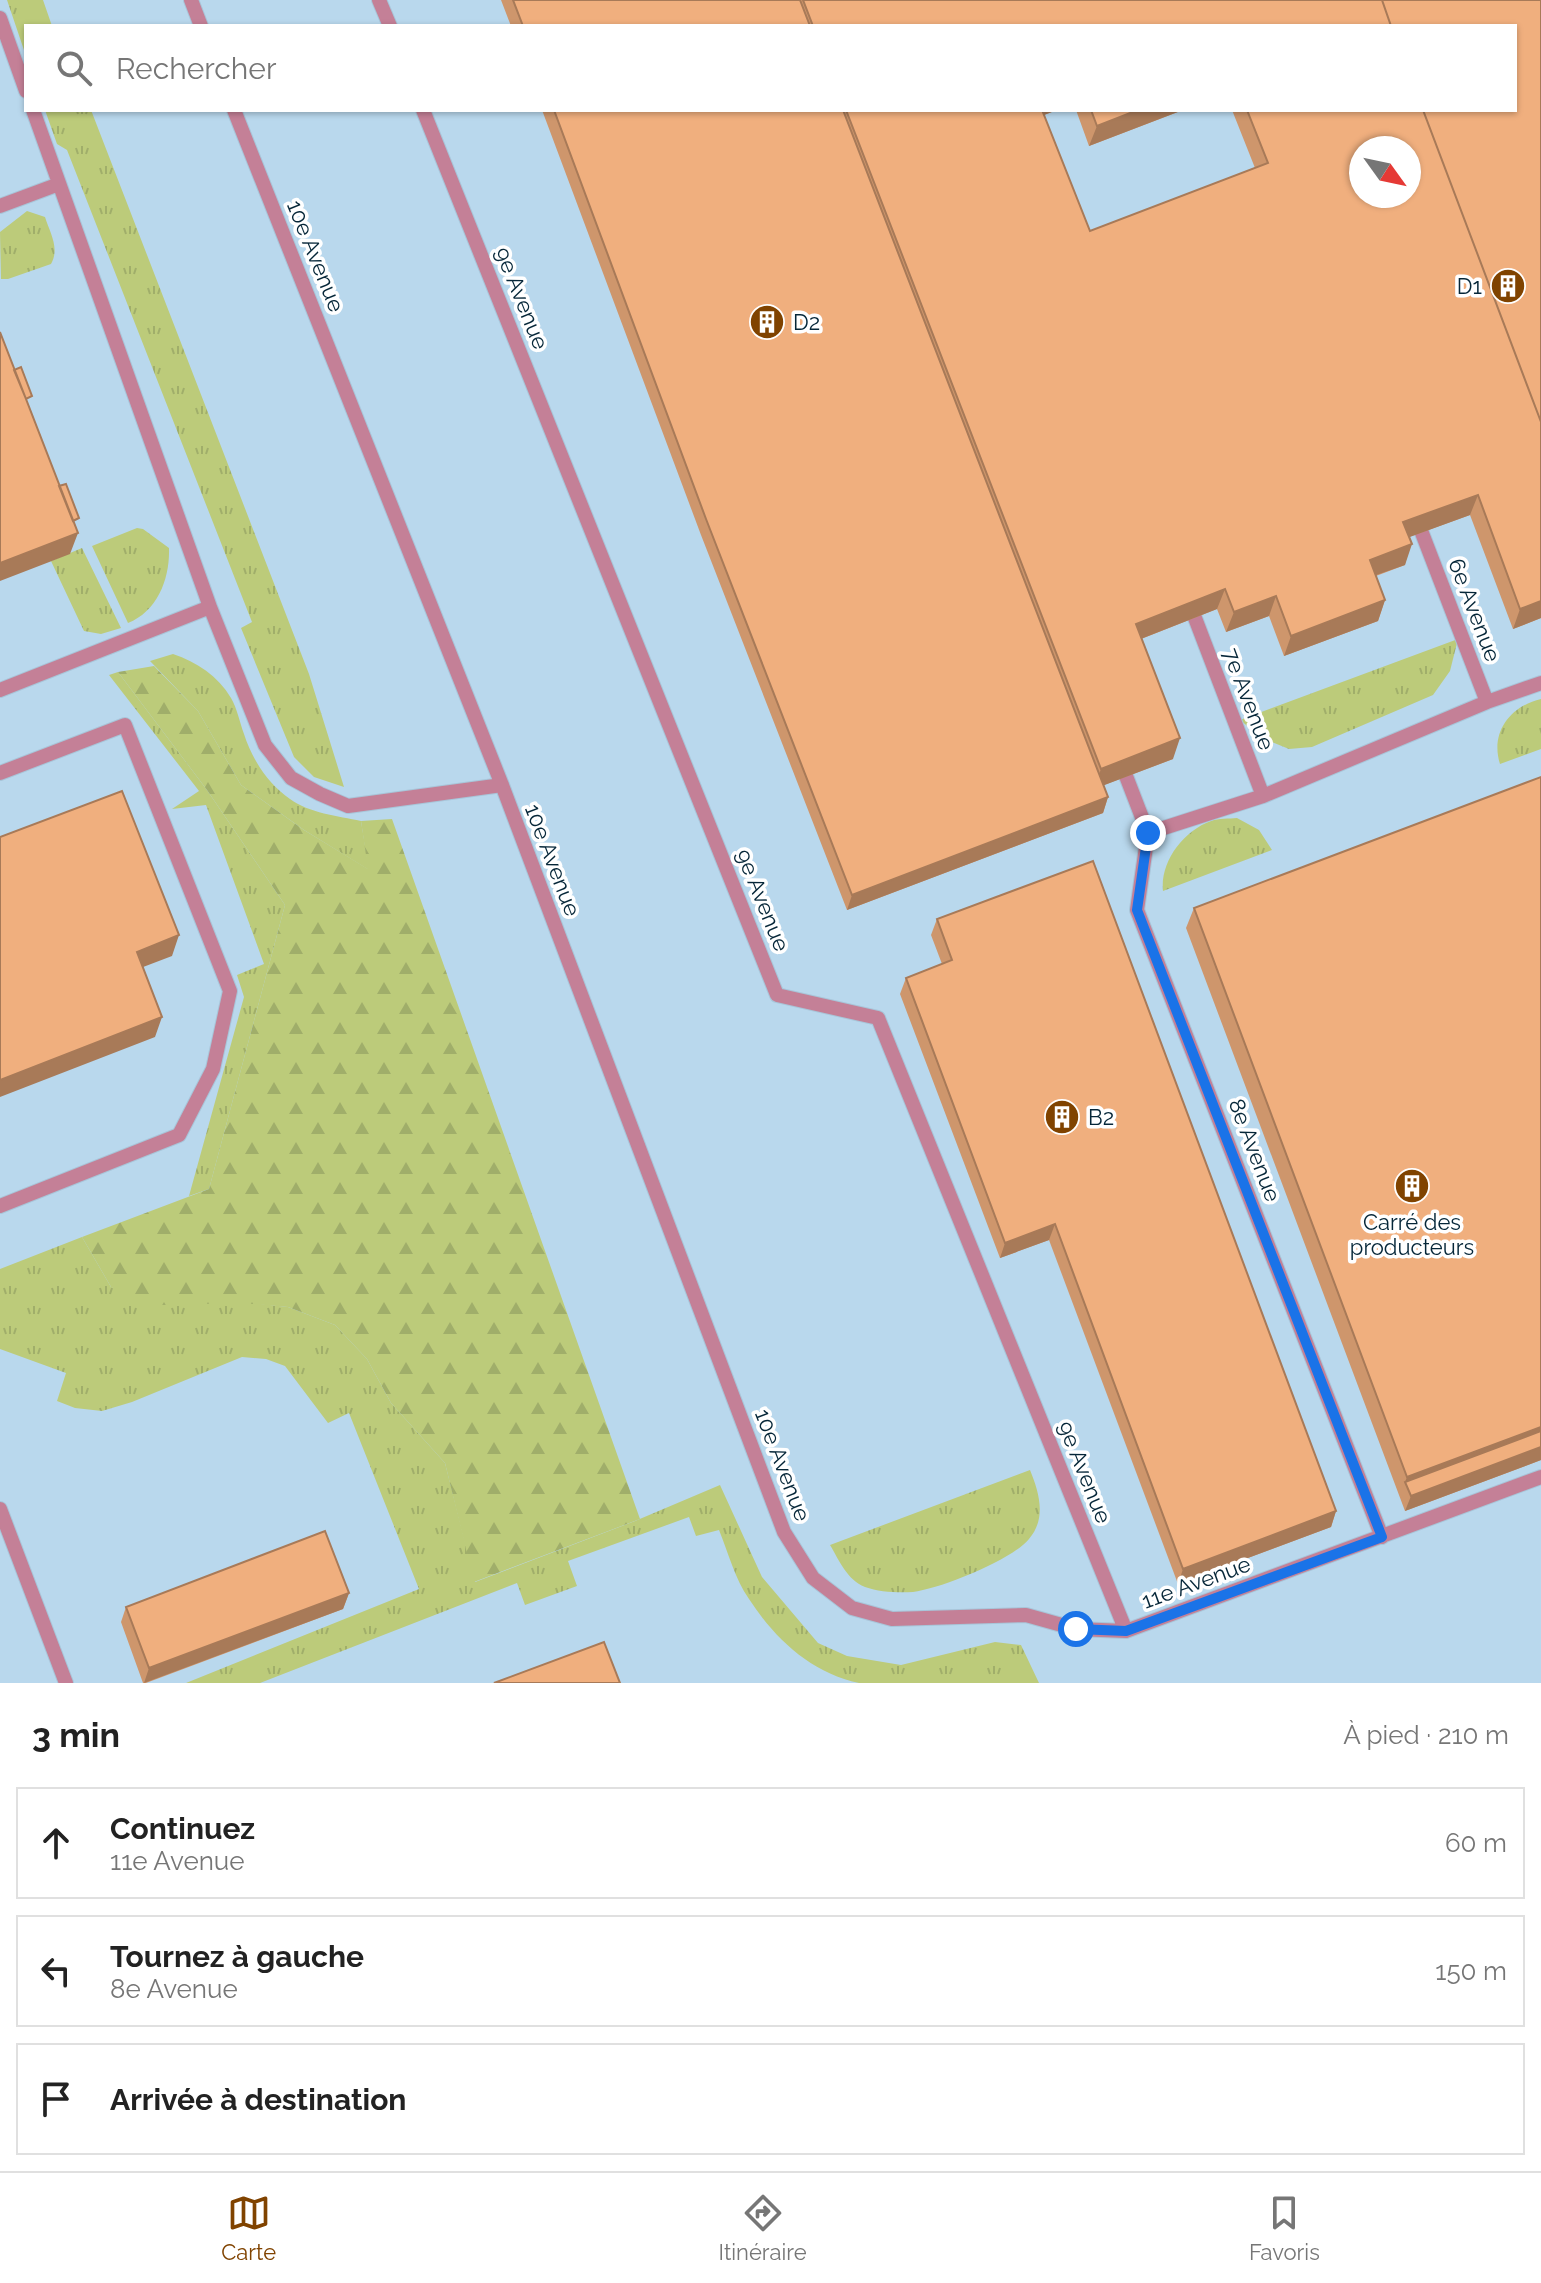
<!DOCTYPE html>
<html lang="fr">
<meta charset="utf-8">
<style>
body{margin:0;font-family:Raleway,sans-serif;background:#f6f6f6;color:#222}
.compass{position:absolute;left:1349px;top:136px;width:72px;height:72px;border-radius:50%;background:#fff;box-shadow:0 2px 6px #0004;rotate:123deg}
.stop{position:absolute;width:24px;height:24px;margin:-18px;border:6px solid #1a73e8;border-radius:50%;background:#fff}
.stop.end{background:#1a73e8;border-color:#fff;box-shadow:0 2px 8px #0008}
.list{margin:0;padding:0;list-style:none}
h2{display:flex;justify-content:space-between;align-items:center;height:104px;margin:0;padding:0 32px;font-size:34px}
h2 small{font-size:26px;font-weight:400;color:#767676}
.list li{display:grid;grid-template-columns:52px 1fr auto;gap:24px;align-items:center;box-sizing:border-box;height:112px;margin:0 16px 16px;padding:0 16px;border:2px solid #e0e0e0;border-radius:0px}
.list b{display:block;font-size:30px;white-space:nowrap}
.list p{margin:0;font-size:26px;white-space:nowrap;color:#767676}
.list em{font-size:26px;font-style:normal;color:#767676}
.icon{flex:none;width:44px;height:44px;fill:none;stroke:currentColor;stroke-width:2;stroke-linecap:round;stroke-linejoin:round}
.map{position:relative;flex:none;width:1541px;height:1683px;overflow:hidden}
.search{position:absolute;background:#fff;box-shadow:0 2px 6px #0004;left:24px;right:24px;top:24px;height:88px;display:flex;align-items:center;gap:20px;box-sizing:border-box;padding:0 28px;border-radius:0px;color:#767676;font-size:30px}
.sheet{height:488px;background:#fff}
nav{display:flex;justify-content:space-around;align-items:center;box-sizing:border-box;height:112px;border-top:2px solid #e0e0e0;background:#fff;font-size:22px;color:#767676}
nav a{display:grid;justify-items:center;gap:4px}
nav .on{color:#804300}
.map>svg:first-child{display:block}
</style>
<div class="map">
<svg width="1541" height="1683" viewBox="0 0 1541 1683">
<defs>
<pattern id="grass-tufts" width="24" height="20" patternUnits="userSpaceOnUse" patternTransform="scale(2)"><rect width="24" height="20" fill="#bccb7a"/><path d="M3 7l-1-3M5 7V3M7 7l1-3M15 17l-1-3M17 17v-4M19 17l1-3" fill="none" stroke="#a0ae6a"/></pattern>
<pattern id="forest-firs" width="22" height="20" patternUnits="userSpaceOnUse" patternTransform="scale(2)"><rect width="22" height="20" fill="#bccb7a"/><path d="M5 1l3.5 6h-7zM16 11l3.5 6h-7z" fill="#a0ae6a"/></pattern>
</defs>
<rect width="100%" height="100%" fill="#cce8fc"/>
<path fill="#b9d8ed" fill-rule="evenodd" d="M 0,0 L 1541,0 L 1541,1683 L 0,1683 ZM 26,26 L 1515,26 L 1515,110 L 26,110 ZM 1361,148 L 1409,148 L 1409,196 L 1361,196 Z"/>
<path fill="url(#grass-tufts)" d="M 7,0 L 43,0 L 52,26 L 26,26 L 26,56 Z
M 45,110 L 91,110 L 309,674 L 344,787 L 314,777 L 294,757 L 241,628 L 252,622 L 67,150 L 57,144 Z
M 27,211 L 45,217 C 50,233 60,248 51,264 L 8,279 L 1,279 L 0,232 Z
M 137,528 L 143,529 L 169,548 C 170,578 158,611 128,623 L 92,546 Z
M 82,548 L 121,628 L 101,634 L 84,631 L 51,561 Z
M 1458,639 L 1450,671 L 1433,695 L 1312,747 L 1289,749 L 1262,738 L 1240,720 Z
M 173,654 C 197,662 218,676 231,698 C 237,708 240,723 244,734 C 252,759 268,784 290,799 C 309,813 338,816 361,821 L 369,870 L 304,830 L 241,785 L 198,711 L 150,661 Z
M 118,672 L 207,790 L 285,905 L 209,1189 L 189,1196 L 244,997 L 237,975 L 264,964 L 206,805 L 172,809 L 199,791 L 109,675 Z
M 1541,699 L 1541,749 L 1500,764 C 1490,733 1510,706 1541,699 Z
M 1237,818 L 1259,830 L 1272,850 L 1163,891 C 1160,862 1183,831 1211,821 C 1218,818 1229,819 1237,818 Z
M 82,1237 L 111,1287 L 288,1307 L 335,1325 L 367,1359 L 391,1403 L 445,1463 L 475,1582 L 635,1521 L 720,1485 L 762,1577 L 818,1643 L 847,1656 L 901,1665 L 995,1642 L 1021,1645 L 1039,1683 L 859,1683 C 811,1673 775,1639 749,1599 C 735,1579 728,1552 719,1530 L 696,1536 L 689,1517 L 568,1561 L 577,1586 L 525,1605 L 517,1583 L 260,1683 L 186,1683 L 419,1589 L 349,1413 L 328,1423 L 285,1366 L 266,1359 L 242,1357 L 132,1402 L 102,1411 L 75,1408 L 57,1401 L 66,1373 L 0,1349 L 0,1269 Z
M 1030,1470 C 1039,1492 1047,1518 1029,1539 C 1012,1560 940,1589 913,1592 C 898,1593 879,1592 865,1587 C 847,1580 839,1560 830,1545 Z"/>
<path fill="url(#forest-firs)" d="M 154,666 L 198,711 L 241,785 L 304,830 L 368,869 L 361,821 L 392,819 L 640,1519 L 474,1582 L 445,1463 L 391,1403 L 367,1359 L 335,1325 L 288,1307 L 242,1303 L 161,1305 L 111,1287 L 82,1237 L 209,1189 L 285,905 L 207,790 L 118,672 Z"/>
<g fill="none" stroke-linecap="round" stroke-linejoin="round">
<g stroke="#a8c5d9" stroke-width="16">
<path id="service" d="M 191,0 L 201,26
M 379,0 L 390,26
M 0,18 L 26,91
M 33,110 L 210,607 L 265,745 L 291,778 L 320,794 L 348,806 L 502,785
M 234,110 L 502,785 L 784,1532 L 813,1578 L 852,1608 L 892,1619 L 1026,1615 L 1076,1629 L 1126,1631 L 1541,1477
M 423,110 L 777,995 L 878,1018 L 1126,1631
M 0,206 L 59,184
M 1422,533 L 1487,702
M 1195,618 L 1263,796
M 0,690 L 210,607
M 0,773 L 125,725 L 230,991 L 213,1069 L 179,1135 L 0,1206
M 1126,776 L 1148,833 L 1137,910 L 1382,1537
M 1148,833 L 1263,796 L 1487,702 L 1541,683
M 0,1509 L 66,1683"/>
</g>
<use href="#service" stroke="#c48097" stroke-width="14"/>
</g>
<path fill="#ce966c" d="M 501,0 L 1541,0 L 1541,618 L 1513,629 L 1470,515 L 1409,537 L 1405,565 L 1376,576 L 1385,600 L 1378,621 L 1284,656 L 1269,616 L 1226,632 L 1217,609 L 1141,639 L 1173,759 L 1104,785 L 1108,797 L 1103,813 L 847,910 L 701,535 L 542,110 L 1057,110 L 1044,115 L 1090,231 L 1255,168 L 1232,110 L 1515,110 L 1515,26 L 511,26 Z
M 1076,110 L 1183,110 L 1089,146 Z
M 1541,777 L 1541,1460 L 1405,1511 L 1186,928 L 1194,908 Z
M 937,919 L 1336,1511 L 1331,1527 L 1178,1584 L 1049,1240 L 1000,1258 L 900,994 L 906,978 L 942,964 L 931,935 Z
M 349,1593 L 343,1609 L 146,1683 L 143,1683 L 121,1622 L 126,1607 Z"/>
<path fill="#a87a58" d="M 1034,110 L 1057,110 L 1031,120 Z
M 1138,110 L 1183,110 L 1089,146 L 1097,126 Z
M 1478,495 L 1470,515 L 1396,542 L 1403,522 Z
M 78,533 L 70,554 L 0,581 L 0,563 Z
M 1412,544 L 1405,565 L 1362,580 L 1370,560 Z
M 1225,589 L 1217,609 L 1128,644 L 1136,624 Z
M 1276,596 L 1269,616 L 1226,632 L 1234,612 Z
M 1385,600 L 1378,621 L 1284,656 L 1291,636 Z
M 1541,601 L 1541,618 L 1513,629 L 1520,609 Z
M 1180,738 L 1173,759 L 1094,789 L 1101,769 Z
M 1108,797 L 1103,813 L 847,910 L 852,895 Z
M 179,935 L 172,956 L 130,972 L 137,952 Z
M 162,1017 L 155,1037 L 0,1097 L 0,1080 Z
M 1055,1224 L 1049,1240 L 1000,1258 L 1005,1243 Z
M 1541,1427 L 1541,1445 L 1405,1482 L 1407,1477 Z
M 1541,1447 L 1541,1460 L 1405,1511 L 1411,1496 Z
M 1336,1511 L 1331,1527 L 1178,1584 L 1183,1569 Z
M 349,1593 L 343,1609 L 144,1683 L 149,1668 Z"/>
<path fill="#f0af7e" stroke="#a87a58" stroke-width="2" fill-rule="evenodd" d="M 513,0 L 800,0 L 810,26 L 523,26 Z
M 803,0 L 1382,0 L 1391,26 L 813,26 Z
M 1382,0 L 1541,0 L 1541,422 L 1423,110 L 1515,110 L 1515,26 L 1391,26 Z
M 554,110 L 843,110 L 1108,797 L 852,895 L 706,519 Z
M 846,110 L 1042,110 L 1090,231 L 1268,163 L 1247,110 L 1423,110 L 1541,422 L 1541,601 L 1520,609 L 1478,495 L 1403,522 L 1412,544 L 1370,560 L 1385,600 L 1291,636 L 1276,596 L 1234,612 L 1225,589 L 1136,624 L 1180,738 L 1101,769 ZM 1361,148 L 1409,148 L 1409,196 L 1361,196 Z
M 1091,110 L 1138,110 L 1097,126 Z
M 0,332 L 78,533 L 0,563 Z
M 21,367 L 32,396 L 26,399 L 14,370 Z
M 66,484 L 79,518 L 73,521 L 59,486 Z
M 1541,777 L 1541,1427 L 1407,1477 L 1194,908 Z
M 122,791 L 179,935 L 137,952 L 162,1017 L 0,1080 L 0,837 Z
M 1093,861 L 1336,1511 L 1183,1569 L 1055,1224 L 1005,1243 L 906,978 L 952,960 L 937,919 Z
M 1541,1431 L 1541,1447 L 1411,1496 L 1405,1482 Z
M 325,1531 L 349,1593 L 149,1668 L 126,1607 Z
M 604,1642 L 620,1683 L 494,1683 Z"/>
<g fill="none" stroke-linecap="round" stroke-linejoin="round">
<path stroke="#1a73e8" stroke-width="10" d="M 1076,1629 L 1126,1631 L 1382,1537 L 1137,910 L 1148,833"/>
</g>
<defs>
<g id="building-disc" transform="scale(1.8)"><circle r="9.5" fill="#804300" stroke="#fff"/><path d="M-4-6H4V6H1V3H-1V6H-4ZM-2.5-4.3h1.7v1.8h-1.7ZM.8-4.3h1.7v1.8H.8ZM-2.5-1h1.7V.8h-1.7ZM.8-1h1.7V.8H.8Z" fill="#fff"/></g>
</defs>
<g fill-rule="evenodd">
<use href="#building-disc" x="1508" y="286"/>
<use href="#building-disc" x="767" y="322"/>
<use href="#building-disc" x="1062" y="1117"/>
<use href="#building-disc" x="1412" y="1186"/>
</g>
<g text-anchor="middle" stroke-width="7" stroke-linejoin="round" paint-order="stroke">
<g font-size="22" fill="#052638" stroke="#fff">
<text transform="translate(316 256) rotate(68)" y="8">10e Avenue</text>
<text transform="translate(522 298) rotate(68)" y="8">9e Avenue</text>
<text transform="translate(1475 610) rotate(69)" y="8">6e Avenue</text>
<text transform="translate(1249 699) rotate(69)" y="8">7e Avenue</text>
<text transform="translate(553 860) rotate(69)" y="8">10e Avenue</text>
<text transform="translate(763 900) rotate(68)" y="8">9e Avenue</text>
<text transform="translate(1255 1150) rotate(69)" y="8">8e Avenue</text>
<text transform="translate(783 1465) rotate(69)" y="8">10e Avenue</text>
<text transform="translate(1085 1472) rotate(68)" y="8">9e Avenue</text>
<text transform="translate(1196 1582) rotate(-20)" y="8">11e Avenue</text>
</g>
<g font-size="22" fill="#052638" stroke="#fff" text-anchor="start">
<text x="1482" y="294" text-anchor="end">D1</text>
<text x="793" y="330">D2</text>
<text x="1088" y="1125">B2</text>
<text x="1412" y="1230" text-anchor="middle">Carré des<tspan x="1412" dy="25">producteurs</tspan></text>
</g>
</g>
</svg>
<svg class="compass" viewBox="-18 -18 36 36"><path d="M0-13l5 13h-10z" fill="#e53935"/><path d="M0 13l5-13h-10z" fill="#767676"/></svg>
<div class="stop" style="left:1076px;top:1629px"></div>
<div class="stop end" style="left:1148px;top:833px"></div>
<div class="search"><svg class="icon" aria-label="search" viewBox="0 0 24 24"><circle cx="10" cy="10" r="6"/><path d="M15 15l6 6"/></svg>Rechercher</div>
</div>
<section class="sheet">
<h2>3 min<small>À pied · 210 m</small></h2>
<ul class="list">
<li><svg class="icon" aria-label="ahead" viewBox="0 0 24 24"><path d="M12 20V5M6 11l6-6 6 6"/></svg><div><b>Continuez</b><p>11e Avenue</p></div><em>60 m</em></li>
<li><svg class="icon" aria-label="left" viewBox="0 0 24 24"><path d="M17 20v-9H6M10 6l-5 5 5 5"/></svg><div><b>Tournez à gauche</b><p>8e Avenue</p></div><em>150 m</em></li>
<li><svg class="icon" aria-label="arrive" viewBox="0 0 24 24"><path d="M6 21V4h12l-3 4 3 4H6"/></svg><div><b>Arrivée à destination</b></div></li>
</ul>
</section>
<nav>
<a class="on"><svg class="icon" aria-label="map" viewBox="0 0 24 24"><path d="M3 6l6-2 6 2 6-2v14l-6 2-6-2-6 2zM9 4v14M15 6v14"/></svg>Carte</a>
<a><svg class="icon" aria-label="directions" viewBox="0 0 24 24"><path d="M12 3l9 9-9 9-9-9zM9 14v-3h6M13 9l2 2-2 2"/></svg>Itinéraire</a>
<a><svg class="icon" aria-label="saved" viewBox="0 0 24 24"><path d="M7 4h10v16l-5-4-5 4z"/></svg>Favoris</a>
</nav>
